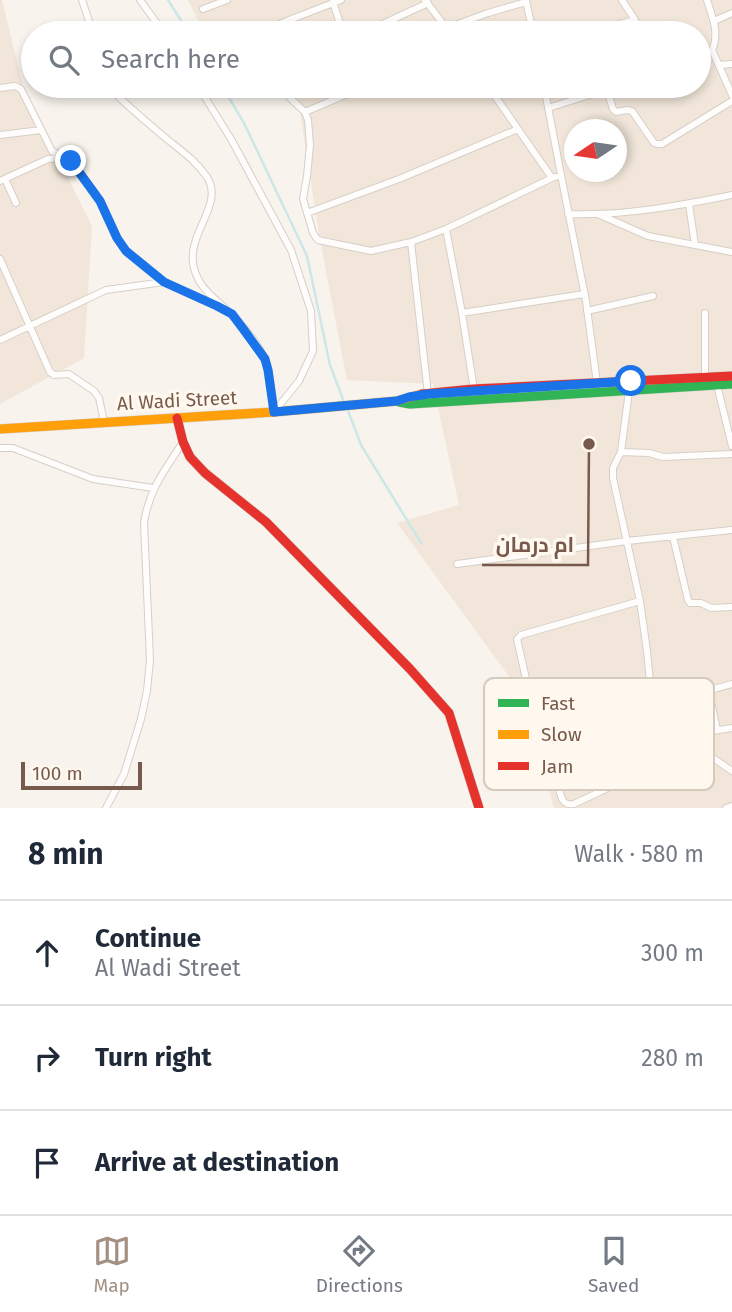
<!DOCTYPE html>
<meta charset="utf-8">
<style>
body{margin:0;font-family:"Fira Sans",Cairo,sans-serif;background:#f2f2f3;color:#1f2937}
.compass{position:absolute;left:564px;top:119px;width:63px;height:63px;border-radius:50%;background:#fff;box-shadow:0 4px 10px #0003;rotate:257deg}
.scale{position:absolute;left:21px;bottom:18px;width:121px;box-sizing:border-box;padding-left:7px;border:4px solid #775a4b;border-top:0;font-size:19px;line-height:24px;white-space:nowrap;color:#775a4b;-webkit-text-stroke:5px #fff8ee;paint-order:stroke}
.stop{position:absolute;width:21px;height:21px;margin:-16px;border:5px solid #1a73e8;border-radius:50%;background:#fff}
.stop.end{background:#1a73e8;border-color:#fff;box-shadow:0 2px 7px #0008}
.list{margin:0;padding:0;list-style:none}
h2{display:flex;justify-content:space-between;align-items:center;height:91px;margin:0;padding:0 28px;font-size:30px}
h2 small{font-size:23px;font-weight:400;color:#747a83}
.list li{display:grid;grid-template-columns:46px 1fr auto;gap:21px;align-items:center;box-sizing:border-box;height:105px;padding:0 28px;border-top:2px solid #e0e1e3}
.list b{display:block;font-size:26px;white-space:nowrap}
.list p{margin:0;font-size:23px;white-space:nowrap;color:#747a83}
.list em{font-size:23px;font-style:normal;color:#747a83}
.icon{flex:none;width:38px;height:38px;fill:none;stroke:currentColor;stroke-width:2;stroke-linecap:round;stroke-linejoin:round}
.map{position:relative;flex:none;width:732px;height:808px;overflow:hidden}
.search{position:absolute;background:#fff;box-shadow:0 4px 10px #0003;left:21px;right:21px;top:21px;height:77px;display:flex;align-items:center;gap:18px;box-sizing:border-box;padding:0 24px;border-radius:38px;color:#747a83;font-size:26px}
.sheet{height:406px;background:#fff}
nav{display:flex;justify-content:space-around;align-items:center;box-sizing:border-box;height:98px;border-top:2px solid #e0e1e3;background:#fff;font-size:19px;color:#747a83}
nav a{display:grid;justify-items:center;gap:4px}
nav .on{color:#a49083}
.map>svg:first-child{display:block}
</style>
<div class="map">
<svg width="732" height="808" viewBox="0 0 732 808">
<rect width="100%" height="100%" fill="#f8f3ec"/>
<path fill="#f1e6d9" fill-rule="evenodd" d="M 0,0 L 2,0 L 24,90 L 92,226 L 84,358 L 0,404 Z
M 188,0 L 732,0 L 732,808 L 554,808 L 524,697 L 397,523 L 459,505 L 433,384 L 347,380 L 320,240 L 298,100 L 292,86 L 699,86 L 699,33 L 270,33 L 267,27 L 249,33 L 204,33 ZM 574,130 L 616,130 L 616,172 L 574,172 Z"/>
<g fill="none" stroke-linecap="round" stroke-linejoin="round">
<path stroke="#cde7e8" stroke-width="2.5" d="M 168,0 L 189,33
M 222,86 L 244,123 L 307,256 L 330,365 L 344,402
M 347,408 L 361,445 L 421,543"/>
<g stroke="#d6cfc8" stroke-width="8">
<path id="street" d="M 82,0 L 93,33
M 140,0 L 164,33
M 425,0 L 450,33
M 622,0 L 635,20 L 640,33
M 707,0 C 712,16 720,34 712,50 L 732,95
M 526,1 L 533,33
M 333,2 L 343,33
M 203,9 L 227,0
M 714,21 L 732,13
M 447,28 L 488,13 L 526,2
M 260,33 L 289,20 L 341,0
M 363,33 L 428,3
M 585,33 L 635,20
M 699,55 L 712,50
M 720,65 L 732,64
M 110,86 C 115,95 124,102 132,109 C 144,120 156,130 168,140 C 183,152 196,161 207,177 C 225,205 185,234 194,268 C 199,289 216,299 230,313 C 243,326 259,343 265,360 C 272,375 271,395 274,412
M 198,86 L 231,139 L 291,250 L 311,311 L 313,351 L 299,381 L 274,412
M 281,86 L 291,99 L 305,112 L 308,120 L 310,145 L 307,176 L 303,199 L 313,233 L 318,240 L 371,251 L 411,242 L 446,229 L 552,178
M 488,86 L 552,178 L 561,175 L 586,301 L 597,383
M 544,86 L 561,175
M 0,88 L 15,86 L 21,89 L 52,151 L 71,161 L 77,168 L 100,201 L 117,238 L 126,251 L 164,282 L 221,308
M 607,90 L 613,109 L 616,112 L 627,110 L 632,111 L 654,143 L 657,144 L 662,144 L 732,101
M 548,108 L 618,86
M 305,112 L 366,86
M 0,135 L 41,130
M 5,179 L 16,203
M 0,181 L 48,159 L 59,158
M 689,204 L 695,245
M 307,213 L 399,179 L 518,129
M 568,214 C 622,216 679,206 732,195
M 600,215 L 648,236 L 732,252
M 446,229 L 462,313 L 474,390
M 411,242 L 428,394
M 0,259 L 50,372 L 54,375 L 69,374 L 94,391 L 99,398 L 104,422
M 587,311 L 653,296
M 462,313 L 584,294
M 0,340 L 106,290 L 164,282
M 705,377 L 705,313
M 717,385 L 732,446
M 629,391 L 621,452 L 613,468 L 613,478 L 640,601 L 647,651 L 654,725
M 0,448 L 13,448 L 93,479 L 153,488
M 621,452 L 649,453 L 663,457 L 732,454
M 673,537 L 688,600 L 690,603 L 701,603 L 711,608 L 732,607
M 457,564 L 627,541 L 732,530
M 640,601 L 521,635 L 517,639 L 529,692 L 562,799 C 565,804 568,805 574,804 L 696,746
M 529,692 L 566,697 L 616,710 L 681,736 L 732,771
M 717,730 L 709,692 L 710,690 L 732,684
M 681,736 L 732,728
M 106,808 L 124,774 L 141,719 L 147,691 L 150,660 L 144,523 C 149,489 165,470 183,442
M 726,808 L 732,806"/>
</g>
<g stroke="#d7cfc8" stroke-width="10">
<path id="fast" d="M 399,402 L 410,404 L 732,384"/>
</g>
<g stroke="#d7cfc8" stroke-width="10">
<path id="slow" d="M 0,429 L 274,412 L 397,401 L 422,394"/>
</g>
<g stroke="#d7cfc8" stroke-width="10">
<path id="jam" d="M 422,394 L 473,389 L 732,376
M 177,418 L 183,442 L 190,457 L 205,473 L 266,522 L 410,669 L 449,713 L 479,808"/>
</g>
<use href="#street" stroke="#fefdfc" stroke-width="6"/>
<use href="#fast" stroke="#30b455" stroke-width="9"/>
<use href="#slow" stroke="#ff9f0a" stroke-width="9"/>
<use href="#jam" stroke="#e5322d" stroke-width="9"/>
</g>
<g fill="none" stroke-linecap="round" stroke-linejoin="round">
<path stroke="#1a73e8" stroke-width="9" d="M 71,161 L 100,201 L 117,238 L 126,251 L 164,282 L 217,306 L 232,314 L 244,330 L 265,359 L 268,370 L 274,412 L 397,401 L 409,397 L 428,394 L 631,381"/>
</g>
<g text-anchor="middle" stroke-width="7" stroke-linejoin="round" paint-order="stroke">
<g font-size="19" fill="#775a4b" stroke="#fff8ee">
<text transform="translate(177 400) rotate(-3)" y="7">Al Wadi Street</text>
</g>
</g>
<rect x="484" y="678" width="230" height="112" rx="10" fill="#fff8ee" stroke="#d6c9bd" stroke-width="2"/>
<rect x="498" y="699" width="31" height="8" fill="#30b455"/>
<rect x="498" y="730" width="31" height="9" fill="#ff9f0a"/>
<rect x="498" y="762" width="31" height="8" fill="#e5322d"/>
<g font-size="19" fill="#775a4b">
<text x="541" y="710">Fast</text>
<text x="541" y="741">Slow</text>
<text x="541" y="773">Jam</text>
</g>
<path fill="none" stroke="#775a4b" stroke-width="2.5" d="M589 444L588 565H482"/>
<circle fill="#775a4b" stroke="#fff8ee" stroke-width="2.5" cx="589" cy="444" r="7"/>
<g font-size="21" text-anchor="middle" font-weight="bold" fill="#775a4b" stroke="#fff8ee" stroke-width="7" stroke-linejoin="round" paint-order="stroke">
<text x="535" y="552">ام درمان</text>
</g>
</svg>
<svg class="compass" viewBox="-18 -18 36 36"><path d="M0-13l5 13h-10z" fill="#e53935"/><path d="M0 13l5-13h-10z" fill="#747a83"/></svg>
<div class="scale">100 m</div>
<div class="stop" style="left:631px;top:381px"></div>
<div class="stop end" style="left:71px;top:161px"></div>
<div class="search"><svg class="icon" aria-label="search" viewBox="0 0 24 24"><circle cx="10" cy="10" r="6"/><path d="M15 15l6 6"/></svg>Search here</div>
</div>
<section class="sheet">
<h2>8 min<small>Walk · 580 m</small></h2>
<ul class="list">
<li><svg class="icon" aria-label="ahead" viewBox="0 0 24 24"><path d="M12 20V5M6 11l6-6 6 6"/></svg><div><b>Continue</b><p>Al Wadi Street</p></div><em>300 m</em></li>
<li><svg class="icon" aria-label="right" viewBox="0 0 24 24"><path d="M7 20v-9h11M14 6l5 5-5 5"/></svg><div><b>Turn right</b></div><em>280 m</em></li>
<li><svg class="icon" aria-label="arrive" viewBox="0 0 24 24"><path d="M6 21V4h12l-3 4 3 4H6"/></svg><div><b>Arrive at destination</b></div></li>
</ul>
</section>
<nav>
<a class="on"><svg class="icon" aria-label="map" viewBox="0 0 24 24"><path d="M3 6l6-2 6 2 6-2v14l-6 2-6-2-6 2zM9 4v14M15 6v14"/></svg>Map</a>
<a><svg class="icon" aria-label="directions" viewBox="0 0 24 24"><path d="M12 3l9 9-9 9-9-9zM9 14v-3h6M13 9l2 2-2 2"/></svg>Directions</a>
<a><svg class="icon" aria-label="saved" viewBox="0 0 24 24"><path d="M7 4h10v16l-5-4-5 4z"/></svg>Saved</a>
</nav>
